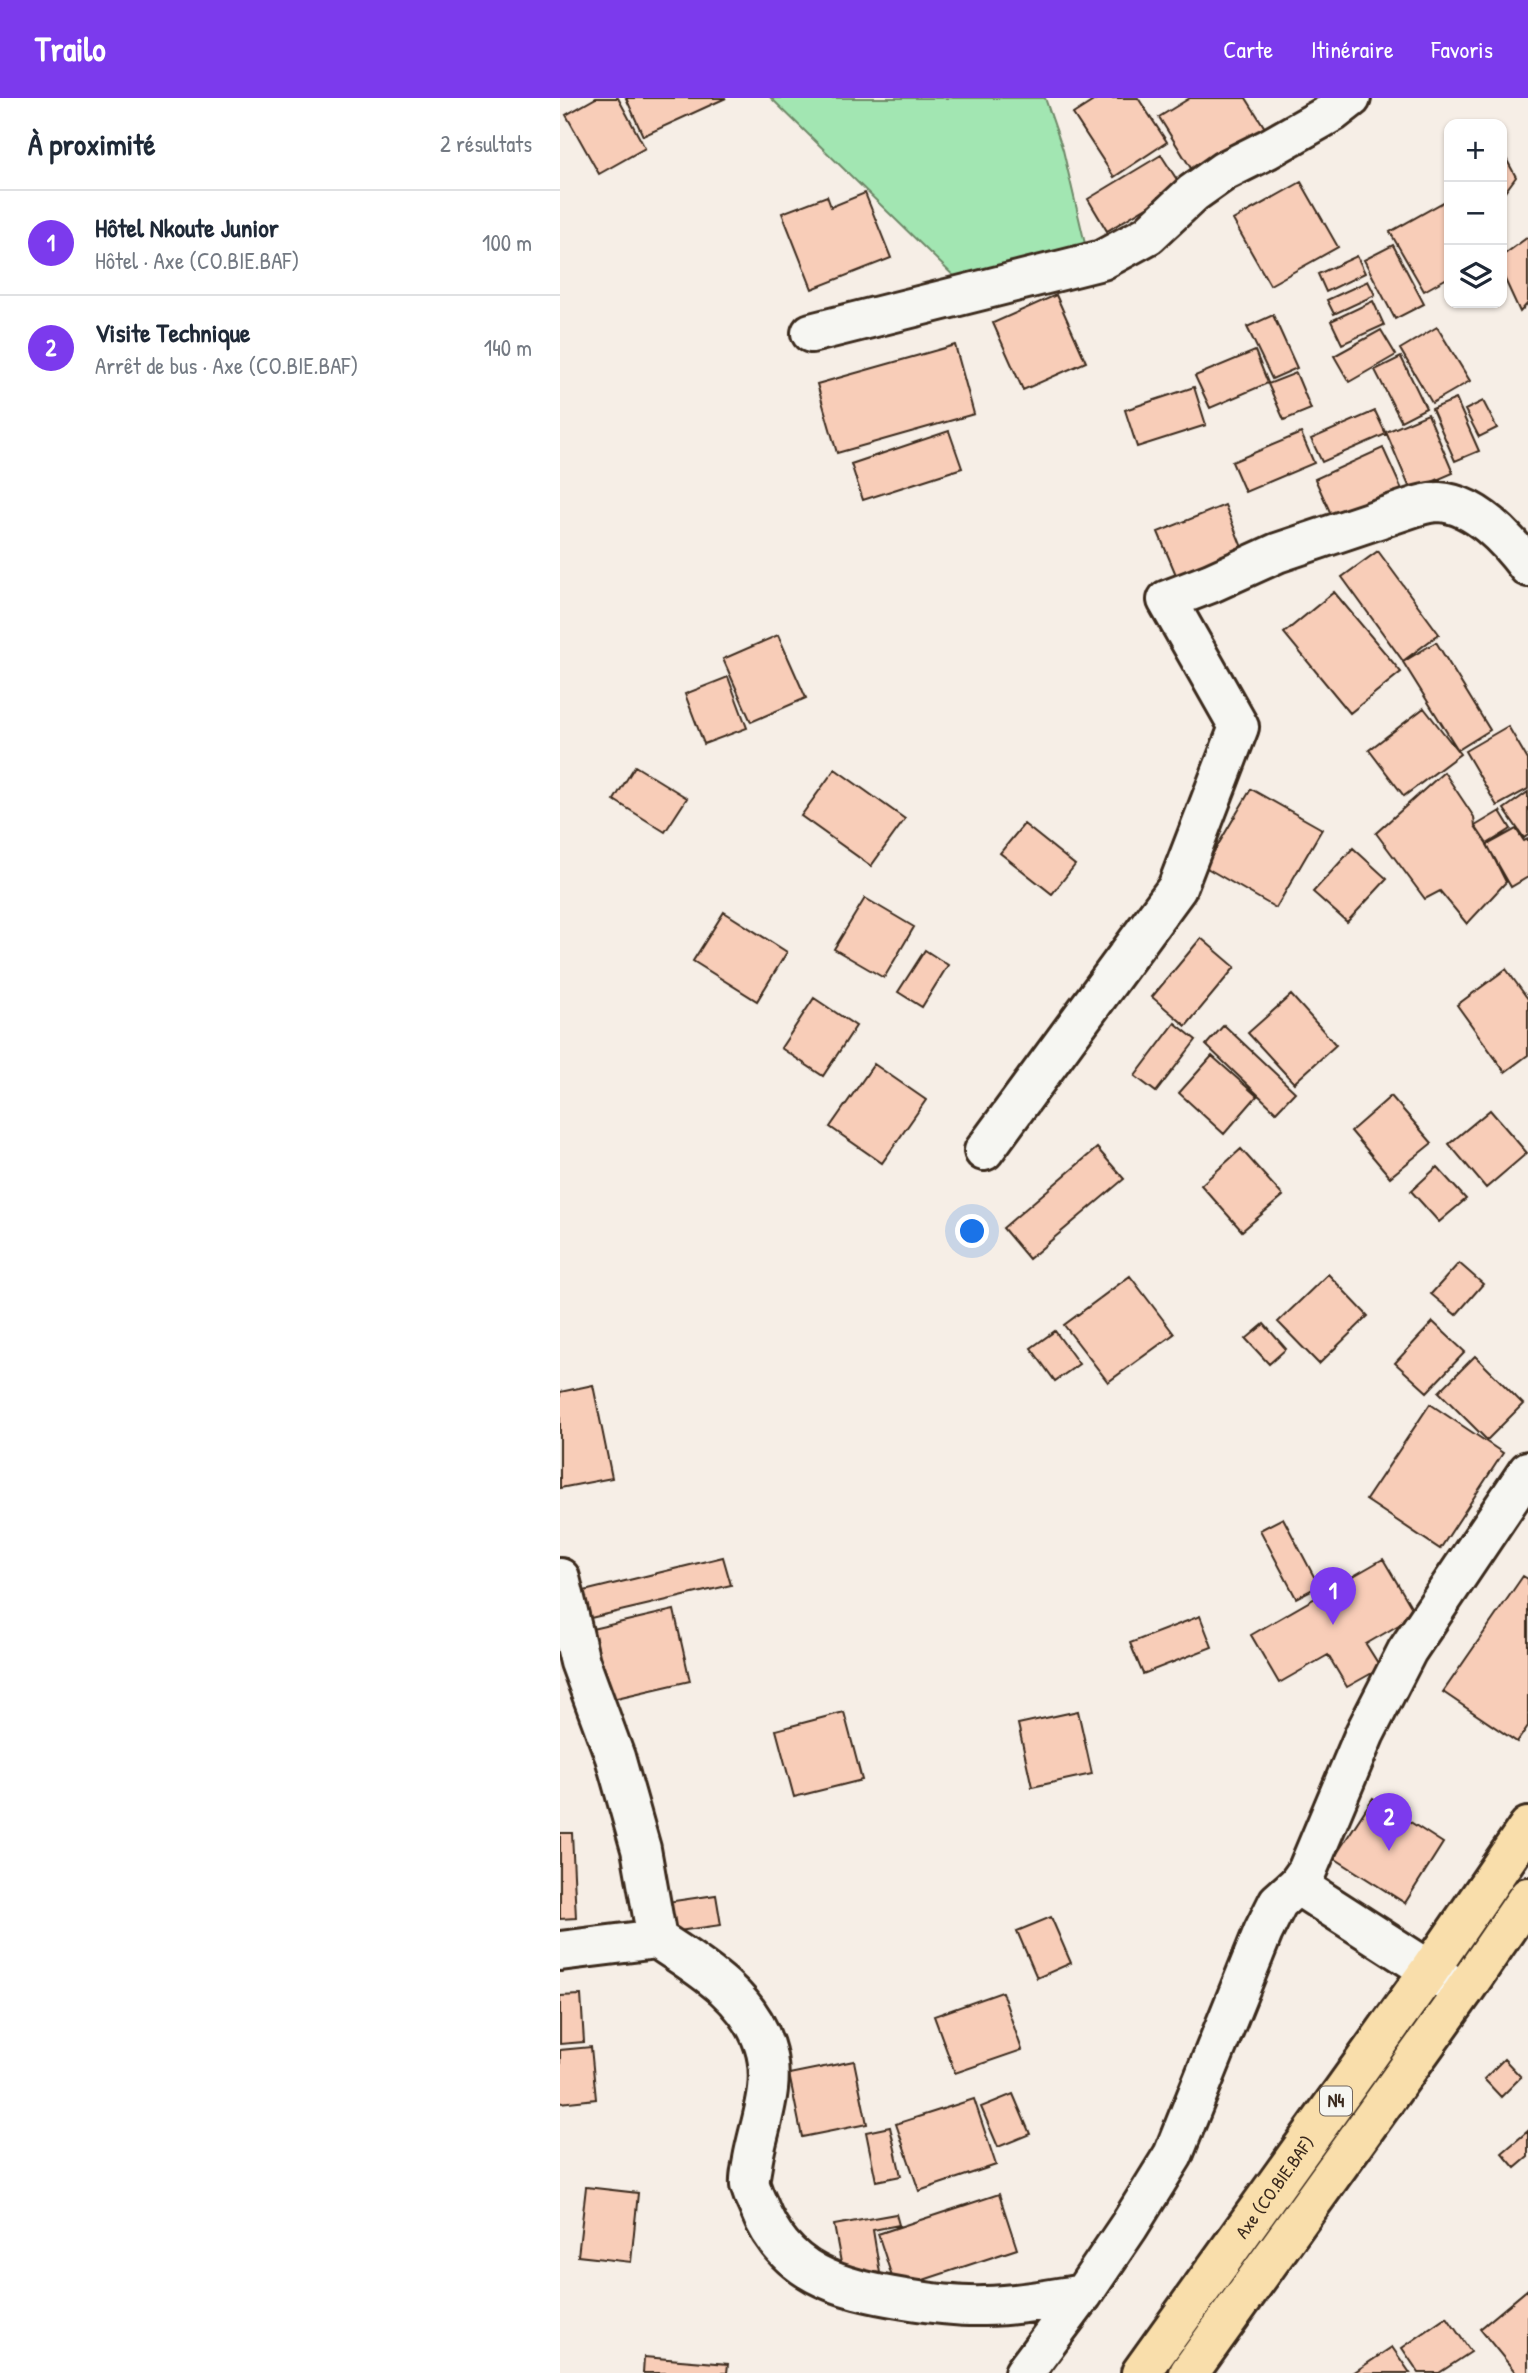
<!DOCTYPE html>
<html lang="fr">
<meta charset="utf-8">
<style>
body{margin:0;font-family:"Patrick Hand",sans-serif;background:#f2f2f3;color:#1f2937}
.controls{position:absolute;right:21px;top:21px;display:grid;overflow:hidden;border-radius:14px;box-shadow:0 2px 5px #0004}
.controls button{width:63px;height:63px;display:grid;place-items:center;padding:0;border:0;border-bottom:2px solid #e0e1e3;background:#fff;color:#1f2937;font:35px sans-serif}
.you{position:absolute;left:413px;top:1134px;width:24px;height:24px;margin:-18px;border:5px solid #fff;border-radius:50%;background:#1a73e8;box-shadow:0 0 0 10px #1a73e833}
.badge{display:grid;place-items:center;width:46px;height:46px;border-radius:50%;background:#7c3aed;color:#fff;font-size:23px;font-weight:700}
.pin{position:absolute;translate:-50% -58px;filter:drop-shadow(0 2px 4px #0008)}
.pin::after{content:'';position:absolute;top:37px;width:24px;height:21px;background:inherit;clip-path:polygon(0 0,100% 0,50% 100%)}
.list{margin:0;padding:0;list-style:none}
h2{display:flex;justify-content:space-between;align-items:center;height:91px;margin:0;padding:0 28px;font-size:30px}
h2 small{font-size:23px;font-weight:400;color:#747a83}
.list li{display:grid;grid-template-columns:46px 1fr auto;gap:21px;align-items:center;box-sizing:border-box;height:105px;padding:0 28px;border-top:2px solid #e0e1e3}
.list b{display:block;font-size:26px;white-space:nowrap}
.list p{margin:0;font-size:23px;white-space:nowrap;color:#747a83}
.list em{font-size:23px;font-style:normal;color:#747a83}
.icon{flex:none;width:38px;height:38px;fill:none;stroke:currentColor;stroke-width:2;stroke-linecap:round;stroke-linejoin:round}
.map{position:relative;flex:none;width:968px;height:2275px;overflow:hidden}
header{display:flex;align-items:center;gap:42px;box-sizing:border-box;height:98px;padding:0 35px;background:#7c3aed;color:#fff}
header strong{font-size:33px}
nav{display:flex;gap:38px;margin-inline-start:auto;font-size:24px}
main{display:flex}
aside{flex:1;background:#fff}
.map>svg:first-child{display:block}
</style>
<header>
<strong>Trailo</strong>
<nav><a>Carte</a><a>Itinéraire</a><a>Favoris</a></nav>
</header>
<main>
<aside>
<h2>À proximité<small>2 résultats</small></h2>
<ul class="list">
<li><span class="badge">1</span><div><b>Hôtel Nkoute Junior</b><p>Hôtel · Axe (CO.BIE.BAF)</p></div><em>100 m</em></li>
<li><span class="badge">2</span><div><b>Visite Technique</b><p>Arrêt de bus · Axe (CO.BIE.BAF)</p></div><em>140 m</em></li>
</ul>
</aside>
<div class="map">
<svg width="968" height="2275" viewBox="0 0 968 2275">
<rect width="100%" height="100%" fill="#f6eee6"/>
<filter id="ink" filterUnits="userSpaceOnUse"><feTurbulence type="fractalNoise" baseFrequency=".0143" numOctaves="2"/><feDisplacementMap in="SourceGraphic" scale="14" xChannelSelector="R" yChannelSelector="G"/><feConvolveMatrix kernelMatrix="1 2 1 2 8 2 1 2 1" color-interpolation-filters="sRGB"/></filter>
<g filter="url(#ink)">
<path fill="#a2e6b2" stroke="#6e8868" stroke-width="2" d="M 211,0 L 485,0 L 503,52 L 529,163 L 408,192 Z"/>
<path fill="#f8cdb8" stroke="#3b2a1e" stroke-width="2" d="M 36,0 L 58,0 L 85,50 L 39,76 L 6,17 Z
M 66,0 L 166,0 L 83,38 Z
M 538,0 L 578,0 L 607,44 L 554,79 L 513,16 Z
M 630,0 L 686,0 L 710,38 L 639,83 L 599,19 Z
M 942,53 L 956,79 L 942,98 Z
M 601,57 L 621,88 L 547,133 L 528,101 Z
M 741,84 L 778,149 L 710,187 L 673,122 Z
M 305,95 L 331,160 L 252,191 L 222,115 L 267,98 L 271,109 Z
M 889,101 L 889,179 L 864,193 L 830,134 Z
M 968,139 L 968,205 L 960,214 L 942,175 L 942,158 Z
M 833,147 L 864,206 L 835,221 L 804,162 Z
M 797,158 L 805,175 L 766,194 L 758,176 Z
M 808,183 L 815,197 L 774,216 L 767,202 Z
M 496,197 L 526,264 L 463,292 L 433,225 Z
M 813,203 L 824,227 L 782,246 L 771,223 Z
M 713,217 L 737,270 L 712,281 L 687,229 Z
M 877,229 L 910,283 L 872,305 L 840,251 Z
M 821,232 L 836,257 L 789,284 L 774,258 Z
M 395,247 L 414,316 L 277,355 L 257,286 Z
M 695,253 L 708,285 L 650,310 L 635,278 Z
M 841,259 L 866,310 L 841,323 L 815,272 Z
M 736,275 L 751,311 L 724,322 L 708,286 Z
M 634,289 L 646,327 L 577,349 L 565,312 Z
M 896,301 L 919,353 L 895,363 L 872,311 Z
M 923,303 L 937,330 L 919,339 L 905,312 Z
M 815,313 L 826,336 L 762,364 L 751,341 Z
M 868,316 L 893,375 L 851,393 L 826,334 Z
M 389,333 L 402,370 L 303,402 L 291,366 Z
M 741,335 L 754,365 L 685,394 L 672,364 Z
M 823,350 L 844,396 L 776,427 L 755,381 Z
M 665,407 L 685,457 L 619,484 L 598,434 Z
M 818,453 L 879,536 L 843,563 L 782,479 Z
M 774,494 L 841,574 L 790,615 L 724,535 Z
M 218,537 L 246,600 L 191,624 L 163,561 Z
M 876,544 L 930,632 L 898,652 L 843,564 Z
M 168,579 L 187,630 L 144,646 L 125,596 Z
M 864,610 L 900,656 L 844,698 L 809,652 Z
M 948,628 L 968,662 L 968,691 L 937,708 L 905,653 Z
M 75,668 L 127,700 L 105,734 L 54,702 Z
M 275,671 L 345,721 L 311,768 L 241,718 Z
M 884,674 L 914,719 L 915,728 L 927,746 L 946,784 L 907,826 L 880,793 L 865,801 L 816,735 Z
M 691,691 L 762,731 L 716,810 L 645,769 Z
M 968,694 L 968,737 L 964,740 L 944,711 Z
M 940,713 L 951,731 L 927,746 L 915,728 Z
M 464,726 L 515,767 L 492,796 L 440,755 Z
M 956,731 L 964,743 L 968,741 L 968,779 L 951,789 L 927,747 Z
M 793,750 L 827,781 L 787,824 L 753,794 Z
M 305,800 L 354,829 L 324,880 L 274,851 Z
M 164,814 L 227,854 L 197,903 L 133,863 Z
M 641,840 L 675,869 L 626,928 L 592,899 Z
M 365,852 L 388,867 L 362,909 L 338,894 Z
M 946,871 L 968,901 L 968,957 L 945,974 L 897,907 Z
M 731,897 L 776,947 L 734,985 L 688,935 Z
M 254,900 L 296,928 L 263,978 L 221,950 Z
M 615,925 L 636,942 L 596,994 L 575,978 Z
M 664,927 L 735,994 L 716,1014 L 646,947 Z
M 652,958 L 697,998 L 664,1036 L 619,995 Z
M 314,966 L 366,1002 L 322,1065 L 270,1029 Z
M 831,998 L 872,1045 L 830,1079 L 791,1033 Z
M 930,1012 L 967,1055 L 926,1090 L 889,1046 Z
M 537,1050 L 564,1081 L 469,1161 L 443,1130 Z
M 681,1051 L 723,1098 L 682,1133 L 641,1087 Z
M 877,1069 L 906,1101 L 879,1124 L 851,1093 Z
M 899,1165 L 923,1186 L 896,1217 L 871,1196 Z
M 768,1176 L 808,1218 L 759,1266 L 718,1224 Z
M 570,1178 L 614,1236 L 548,1284 L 504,1227 Z
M 873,1224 L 905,1254 L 867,1294 L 835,1265 Z
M 704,1226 L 726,1251 L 709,1266 L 686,1241 Z
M 495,1233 L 519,1266 L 495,1283 L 471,1250 Z
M 915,1258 L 963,1306 L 927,1342 L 879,1294 Z
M 33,1287 L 52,1380 L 0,1390 L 0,1294 Z
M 870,1306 L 943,1355 L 880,1451 L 806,1402 Z
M 723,1420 L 759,1488 L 736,1500 L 700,1432 Z
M 163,1459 L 171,1487 L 22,1522 L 16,1495 Z
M 823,1461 L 856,1517 L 806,1546 L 821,1570 L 787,1589 L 768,1557 L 719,1585 L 691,1537 Z
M 963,1478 L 968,1481 L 968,1628 L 957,1644 L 883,1594 Z
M 114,1512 L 130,1583 L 48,1602 L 32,1531 Z
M 640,1518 L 652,1549 L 583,1576 L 570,1545 Z
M 518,1613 L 532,1676 L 472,1689 L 458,1626 Z
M 284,1614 L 302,1682 L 234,1699 L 216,1632 Z
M 813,1700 L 883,1745 L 845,1805 L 774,1760 Z
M 0,1735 L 12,1735 L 16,1820 L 0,1821 Z
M 156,1797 L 161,1827 L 104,1835 L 100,1805 Z
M 491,1819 L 511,1865 L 477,1880 L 457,1833 Z
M 442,1894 L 462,1952 L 395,1975 L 374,1918 Z
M 21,1897 L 24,1944 L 0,1946 L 0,1898 Z
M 31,1949 L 36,2001 L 0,2005 L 0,1952 Z
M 944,1961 L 961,1979 L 941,1999 L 924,1981 Z
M 294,1963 L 307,2026 L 242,2039 L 229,1976 Z
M 453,1996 L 470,2036 L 438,2049 L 421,2009 Z
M 414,2001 L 436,2067 L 359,2093 L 336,2026 Z
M 330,2029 L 341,2078 L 316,2083 L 306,2034 Z
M 968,2033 L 968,2059 L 955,2070 L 942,2055 Z
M 26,2089 L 78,2095 L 71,2164 L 18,2158 Z
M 439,2096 L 457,2151 L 336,2191 L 318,2136 Z
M 336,2116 L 339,2127 L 313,2132 L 320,2175 L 284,2181 L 274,2127 Z
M 968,2191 L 968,2275 L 956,2275 L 920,2231 Z
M 887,2219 L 911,2254 L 879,2275 L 859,2275 L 842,2250 Z
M 832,2249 L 850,2275 L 793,2275 Z
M 84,2259 L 168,2266 L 167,2275 L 83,2275 Z"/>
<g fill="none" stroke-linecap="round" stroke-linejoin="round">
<g stroke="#3b2a1e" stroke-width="44">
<path id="minor" d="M 251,235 L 542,162 L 588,137 L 633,95 L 664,73 L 708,51 L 773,14 L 791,0
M 424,1053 L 617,790 L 679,629 L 607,502 L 651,485 L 717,455 L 857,408 C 864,406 872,404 879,404 C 915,406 948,442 968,469
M 0,1480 L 20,1564 L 55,1659 L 81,1751 L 97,1841
M 737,1787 L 897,1890
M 0,1853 L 97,1841 C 138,1868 188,1897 204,1947 C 217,1986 200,2023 193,2061 C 192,2069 189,2079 190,2087 C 192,2094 195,2101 198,2107 C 224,2176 278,2190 345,2201 C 370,2205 397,2209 424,2208 C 457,2208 491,2201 523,2196
M 464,2275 L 523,2196 L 569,2128 L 613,2057 L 703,1834 L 718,1804 L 737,1787 L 747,1773 L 805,1635 L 847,1553 L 968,1373"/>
</g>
<g stroke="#3b2a1e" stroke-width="44">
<g id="highway">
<path id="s1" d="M 581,2275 L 869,1873 L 968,1729"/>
<path d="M 629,2275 L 903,1894 L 968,1799"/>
</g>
</g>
<use href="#minor" stroke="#f6f6f2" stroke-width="38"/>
<use href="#highway" stroke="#f9deab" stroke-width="38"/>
</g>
</g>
<g text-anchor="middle" stroke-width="6" stroke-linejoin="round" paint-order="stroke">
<rect fill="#f6f6f2" stroke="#73675e" stroke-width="2" x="760" y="1988.5" width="32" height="29" rx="5"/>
<g font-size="18" font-weight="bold" fill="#3b2a1e">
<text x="776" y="2009">N4</text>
</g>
<g font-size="19" fill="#3b2a1e" stroke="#f6f6f2">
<text dy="7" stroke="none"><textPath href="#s1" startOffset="229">Axe (CO.BIE.BAF)</textPath></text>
</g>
</g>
</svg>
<div class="controls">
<button>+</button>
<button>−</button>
<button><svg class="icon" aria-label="layers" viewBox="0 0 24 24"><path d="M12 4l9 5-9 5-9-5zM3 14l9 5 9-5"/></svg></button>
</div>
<div class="you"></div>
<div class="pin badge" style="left:773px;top:1527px">1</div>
<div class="pin badge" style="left:829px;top:1753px">2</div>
</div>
</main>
